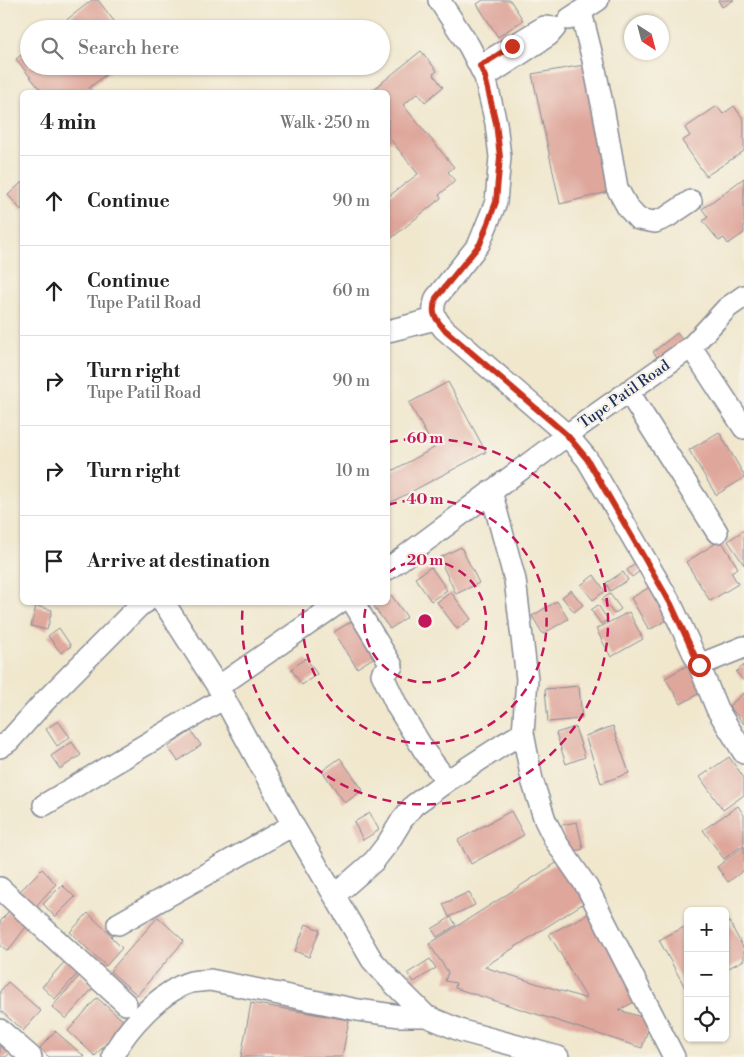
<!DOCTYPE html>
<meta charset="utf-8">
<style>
body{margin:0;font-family:"Libre Bodoni",serif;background:#f2f2f2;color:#222}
.controls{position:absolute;right:15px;bottom:15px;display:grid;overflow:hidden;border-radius:8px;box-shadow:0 1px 4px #0004}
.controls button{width:45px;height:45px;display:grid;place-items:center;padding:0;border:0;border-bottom:1px solid #e0e0e0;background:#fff;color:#222;font:25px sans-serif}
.compass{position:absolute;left:624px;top:15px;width:45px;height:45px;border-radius:50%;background:#fff;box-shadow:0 1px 4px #0004;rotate:144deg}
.stop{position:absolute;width:15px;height:15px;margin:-11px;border:4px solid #c8321e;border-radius:50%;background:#fff}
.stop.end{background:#c8321e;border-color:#fff;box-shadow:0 1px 5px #0008}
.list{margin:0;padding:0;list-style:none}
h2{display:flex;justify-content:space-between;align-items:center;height:65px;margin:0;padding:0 20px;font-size:21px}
h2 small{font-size:16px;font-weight:400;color:#767676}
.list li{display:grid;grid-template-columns:32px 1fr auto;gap:15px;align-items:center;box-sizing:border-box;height:90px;padding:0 20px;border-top:1px solid #e0e0e0}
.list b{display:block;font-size:19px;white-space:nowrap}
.list p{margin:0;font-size:16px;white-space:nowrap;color:#767676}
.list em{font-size:16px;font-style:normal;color:#767676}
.icon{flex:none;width:28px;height:28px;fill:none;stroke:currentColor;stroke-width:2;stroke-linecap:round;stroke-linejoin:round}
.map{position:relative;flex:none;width:744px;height:1057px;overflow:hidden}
.search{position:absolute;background:#fff;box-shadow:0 1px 4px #0004;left:20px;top:20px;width:370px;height:55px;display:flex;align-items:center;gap:12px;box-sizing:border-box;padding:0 18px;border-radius:28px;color:#767676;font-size:19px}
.panel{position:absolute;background:#fff;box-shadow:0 1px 4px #0004;left:20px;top:90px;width:370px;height:515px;border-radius:8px}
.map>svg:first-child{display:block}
</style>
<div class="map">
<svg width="744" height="1057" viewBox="0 0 744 1057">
<rect width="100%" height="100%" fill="#f7f3e8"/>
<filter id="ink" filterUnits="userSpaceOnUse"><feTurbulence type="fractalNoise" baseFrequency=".02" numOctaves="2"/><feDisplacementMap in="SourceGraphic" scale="10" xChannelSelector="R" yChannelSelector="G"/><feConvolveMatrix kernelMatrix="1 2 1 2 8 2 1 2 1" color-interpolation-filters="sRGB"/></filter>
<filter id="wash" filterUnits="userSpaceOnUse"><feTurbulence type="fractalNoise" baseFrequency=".0096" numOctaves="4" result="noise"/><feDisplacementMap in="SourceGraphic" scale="20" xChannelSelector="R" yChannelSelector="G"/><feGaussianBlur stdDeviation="1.12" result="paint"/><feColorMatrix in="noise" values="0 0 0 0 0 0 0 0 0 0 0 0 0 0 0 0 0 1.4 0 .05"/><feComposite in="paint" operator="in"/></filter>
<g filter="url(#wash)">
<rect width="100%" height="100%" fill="#f0e7cd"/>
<g id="blocks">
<path fill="#dfa79c" d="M 92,0 L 98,0 L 120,29 L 55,29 Z
M 483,0 L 510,0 L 523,20 L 498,37 L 477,4 Z
M 718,0 L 734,0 L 722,7 Z
M 29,49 L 29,66 L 117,66 L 89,88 L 93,92 L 42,92 L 16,59 Z
M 421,51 L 437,71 L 433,74 L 443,87 L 425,102 L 418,93 L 403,105 L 454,167 L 448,172 L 455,181 L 439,195 L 441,198 L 388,241 L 388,195 L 389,196 L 418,174 L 391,140 L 388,142 L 388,92 L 370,92 Z
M 590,64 L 608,192 L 560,204 L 532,74 Z
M 717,106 L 723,114 L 734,106 L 744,120 L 744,151 L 706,176 L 682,141 L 690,136 L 685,128 Z
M 744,178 L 744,233 L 728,244 L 724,238 L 719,241 L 703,221 L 708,217 L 702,209 Z
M 22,182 L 22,211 L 8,195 Z
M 677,333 L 684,342 L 660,361 L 653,352 Z
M 448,382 L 486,452 L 388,504 L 388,473 L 434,448 L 409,403 Z
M 719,432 L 744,475 L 744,478 L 716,495 L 689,450 Z
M 744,530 L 744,565 L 728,541 Z
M 721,540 L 738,568 L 731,572 L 738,584 L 710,601 L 686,562 Z
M 461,547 L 479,583 L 456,594 L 439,558 Z
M 642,559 L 647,566 L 632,577 L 627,570 Z
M 431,567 L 447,590 L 431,601 L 415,578 Z
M 623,572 L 628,580 L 610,591 L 606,583 Z
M 594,575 L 605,591 L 593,600 L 581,585 Z
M 650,587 L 667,620 L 649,630 L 631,598 Z
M 571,590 L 583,605 L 574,612 L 562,597 Z
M 451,592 L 471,619 L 457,629 L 437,602 Z
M 610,594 L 621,609 L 614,614 L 602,599 Z
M 391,595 L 407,617 L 390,629 L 374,607 L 380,602 L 388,602 L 388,598 Z
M 557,601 L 568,619 L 543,634 L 532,616 Z
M 598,605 L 608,620 L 601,624 L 591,610 Z
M 36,606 L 52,610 L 47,630 L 31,626 Z
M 629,612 L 643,639 L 611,657 L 596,629 Z
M 355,619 L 378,655 L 357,668 L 334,632 Z
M 59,628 L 71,646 L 61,653 L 48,636 Z
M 306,658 L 317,674 L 302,685 L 291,669 Z
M 688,665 L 703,691 L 681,704 L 665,678 Z
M 744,665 L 744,681 L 736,672 Z
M 579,686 L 582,719 L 548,722 L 545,689 Z
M 744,693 L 744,724 L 729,706 Z
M 58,721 L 70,737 L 57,746 L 46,729 Z
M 613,726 L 629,773 L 601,783 L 585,736 Z
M 575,727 L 585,757 L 566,764 L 556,733 Z
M 191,731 L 201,745 L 178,761 L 168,747 Z
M 72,742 L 81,755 L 60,769 L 51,756 Z
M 729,757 L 744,778 L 744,795 L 723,810 L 700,777 Z
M 340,758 L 363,790 L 345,803 L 322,771 Z
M 738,806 L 744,815 L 744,844 L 724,859 L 703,830 Z
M 511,811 L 524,835 L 471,864 L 458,840 Z
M 370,813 L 379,830 L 363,840 L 354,822 Z
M 577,822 L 583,849 L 567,853 L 561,825 Z
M 744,846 L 744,870 L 728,882 L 717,867 Z
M 561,860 L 587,901 L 484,967 L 587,999 L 549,934 L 598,909 L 642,998 L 619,1010 L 651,1020 L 642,1048 L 455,988 L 456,983 L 445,981 L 448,972 L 429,944 Z
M 42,869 L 56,884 L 35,907 L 19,892 Z
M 62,885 L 75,897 L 55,917 L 43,904 Z
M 469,892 L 475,905 L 449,917 L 443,904 Z
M 11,908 L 29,923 L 8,951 L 0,945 L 0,922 Z
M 88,913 L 112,936 L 111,937 L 122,948 L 106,966 L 70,932 Z
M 725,914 L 744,949 L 744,960 L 725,970 Z
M 158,917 L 184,941 L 137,995 L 110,971 Z
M 451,917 L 456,925 L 437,937 L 432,929 Z
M 306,924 L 320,930 L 309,957 L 295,951 Z
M 688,925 L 688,993 L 659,940 Z
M 67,959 L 80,971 L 55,999 L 42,987 Z
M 430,959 L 436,968 L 414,982 L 408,973 Z
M 80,975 L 94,987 L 66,1019 L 52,1007 Z
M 8,982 L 41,1011 L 23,1031 L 0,1010 L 0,991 Z
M 97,998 L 125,1022 L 95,1056 L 68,1031 Z
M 251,1003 L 349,1020 L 342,1057 L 241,1057 Z
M 55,1031 L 85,1057 L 49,1057 L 40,1048 Z
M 0,1037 L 13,1050 L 6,1057 L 0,1057 Z"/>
</g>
</g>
<g filter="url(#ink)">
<use href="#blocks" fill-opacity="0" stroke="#868b96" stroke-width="1"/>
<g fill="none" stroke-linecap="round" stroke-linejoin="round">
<g stroke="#868b96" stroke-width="24">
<path id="minor" d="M 439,0 L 469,46 L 485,77 L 496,123 L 500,157 L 496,202 L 479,244 L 436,298 C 431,312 434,317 444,329 L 567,435 L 587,459 L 671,604 L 699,665 L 717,709 L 744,753
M 581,12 L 593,60 L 604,113 L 617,188 L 628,208 L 638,219 L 655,222 L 667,217 L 691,201
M 569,19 L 598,0
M 480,66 L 544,27 L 555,28 L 549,35 L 485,77
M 388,331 L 435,319
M 691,347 L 744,428
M 628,391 L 717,532
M 491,491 L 515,580 L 527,679 L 523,733 L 532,780 L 545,820 L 556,842 L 587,887 L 674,1057
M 388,569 L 567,435 L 691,347 L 727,308 L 744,296
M 162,602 L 168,609 L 218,687 L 293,825 L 372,960 L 393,983 L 426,1016 L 462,1031 L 558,1057
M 353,602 L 392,666 L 382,674 L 397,706 L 425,752 L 447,781
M 699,665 L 744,647
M 218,687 L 340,602
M 0,747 L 9,741 L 43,703 L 139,606 L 146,602
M 44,805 L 224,698
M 0,888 L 126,1004
M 335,895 L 374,861 L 388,843 L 402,820 L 414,805 L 447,781 L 504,744 L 523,733
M 118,924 L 293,825
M 0,1030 L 31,1057
M 113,1057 L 113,1055 C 127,1028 161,991 191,982 C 197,981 204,981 210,980 L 358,1010 L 400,1016 L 426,1016"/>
</g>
<use href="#minor" stroke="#fff" stroke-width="21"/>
</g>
</g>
<g fill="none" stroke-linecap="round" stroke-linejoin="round" filter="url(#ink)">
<path stroke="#c8321e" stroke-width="6" d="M 512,46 L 480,66 L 485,77 L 496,123 L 500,157 L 496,202 L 480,244 L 436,298 C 431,313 434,317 444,329 L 567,435 L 587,459 L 671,604 L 699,665"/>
</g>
<g fill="none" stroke="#c2185b" stroke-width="2.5" stroke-dasharray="9 6">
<path d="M388 573A61 61 0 1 1 367 603"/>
<path d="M388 505A122 122 0 1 1 304 603"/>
<path d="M389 442A183 183 0 1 1 243 603"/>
</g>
<g text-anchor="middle" stroke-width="4.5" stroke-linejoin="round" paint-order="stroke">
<g font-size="15" fill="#1b2f5e" stroke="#f7f3e8">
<text transform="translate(624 394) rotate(-35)" y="5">Tupe Patil Road</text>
</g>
</g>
<circle cx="425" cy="621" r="8" fill="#c2185b" stroke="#f7f3e8" stroke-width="2.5"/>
<g font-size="15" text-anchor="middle" font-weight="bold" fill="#c2185b" stroke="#f7f3e8" stroke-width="4.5" stroke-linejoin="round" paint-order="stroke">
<text x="425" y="443">60 m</text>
<text x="425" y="504">40 m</text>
<text x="425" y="565">20 m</text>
</g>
</svg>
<div class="controls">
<button>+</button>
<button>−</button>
<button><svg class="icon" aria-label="locate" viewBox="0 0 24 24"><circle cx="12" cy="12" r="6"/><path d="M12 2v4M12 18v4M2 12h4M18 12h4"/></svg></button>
</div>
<svg class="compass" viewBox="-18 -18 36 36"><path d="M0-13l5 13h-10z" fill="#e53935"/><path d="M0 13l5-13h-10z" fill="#767676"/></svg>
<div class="stop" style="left:699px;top:665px"></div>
<div class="stop end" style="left:512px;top:46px"></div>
<div class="search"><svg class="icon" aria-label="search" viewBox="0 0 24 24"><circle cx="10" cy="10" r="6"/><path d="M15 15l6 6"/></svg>Search here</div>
<section class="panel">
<h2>4 min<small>Walk · 250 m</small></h2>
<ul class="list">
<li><svg class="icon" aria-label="ahead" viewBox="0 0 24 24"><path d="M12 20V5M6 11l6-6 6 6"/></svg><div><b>Continue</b></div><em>90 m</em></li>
<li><svg class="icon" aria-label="ahead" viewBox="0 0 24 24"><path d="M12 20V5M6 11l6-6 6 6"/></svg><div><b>Continue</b><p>Tupe Patil Road</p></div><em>60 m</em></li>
<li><svg class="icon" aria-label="right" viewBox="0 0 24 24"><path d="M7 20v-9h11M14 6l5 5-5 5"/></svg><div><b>Turn right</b><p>Tupe Patil Road</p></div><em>90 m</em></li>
<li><svg class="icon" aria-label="right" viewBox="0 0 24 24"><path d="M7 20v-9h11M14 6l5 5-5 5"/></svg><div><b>Turn right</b></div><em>10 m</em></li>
<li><svg class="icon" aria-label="arrive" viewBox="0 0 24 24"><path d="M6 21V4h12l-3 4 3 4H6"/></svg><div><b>Arrive at destination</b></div></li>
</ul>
</section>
</div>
